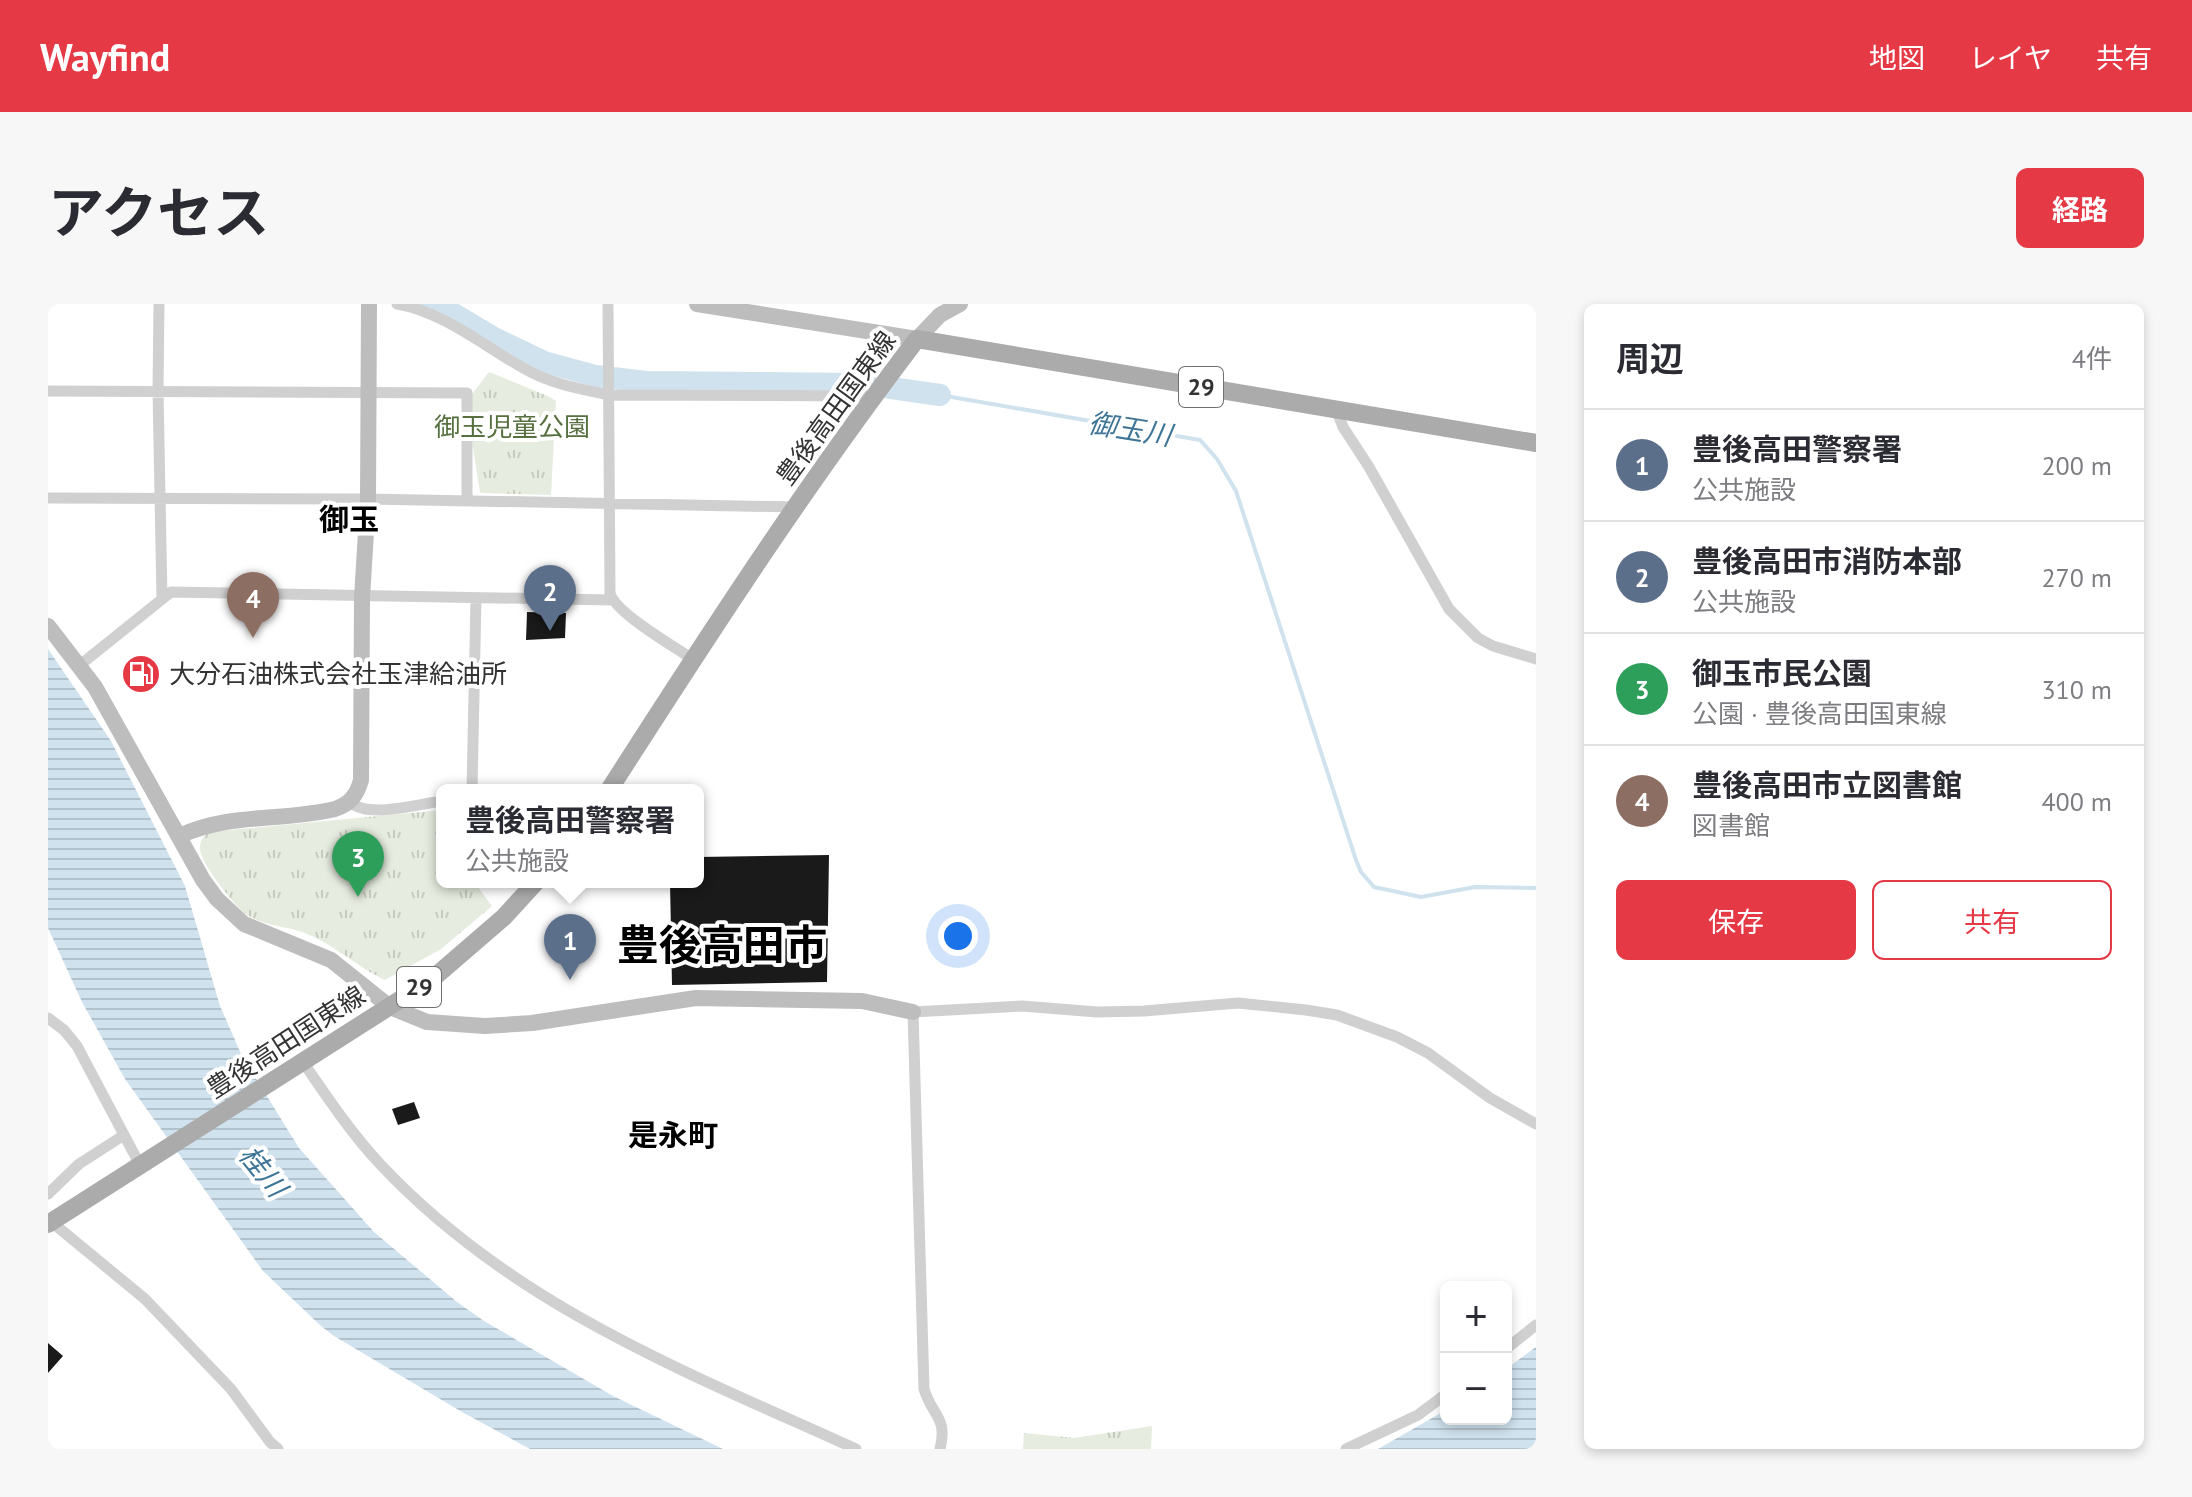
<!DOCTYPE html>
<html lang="ja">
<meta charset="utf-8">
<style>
body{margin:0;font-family:"PT Sans","Noto Sans JP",sans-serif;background:#f7f7f7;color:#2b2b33}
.controls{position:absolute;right:24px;bottom:24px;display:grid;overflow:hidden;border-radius:12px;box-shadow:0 4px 12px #0003}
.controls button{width:72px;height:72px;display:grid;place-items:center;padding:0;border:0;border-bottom:2px solid #e1e1e2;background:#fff;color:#2b2b33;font:40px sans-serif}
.you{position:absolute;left:910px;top:632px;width:28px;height:28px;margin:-20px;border:6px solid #fff;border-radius:50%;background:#1a73e8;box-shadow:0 0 0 12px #1a73e833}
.badge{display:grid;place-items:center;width:52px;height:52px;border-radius:50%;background:#e63946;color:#fff;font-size:26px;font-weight:700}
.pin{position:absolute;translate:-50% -66px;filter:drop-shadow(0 2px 4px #0008)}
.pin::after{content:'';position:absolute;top:42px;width:28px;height:24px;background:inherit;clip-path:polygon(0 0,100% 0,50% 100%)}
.popup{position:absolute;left:388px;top:480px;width:268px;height:104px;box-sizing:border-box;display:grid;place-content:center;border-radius:12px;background:#fff;filter:drop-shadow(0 2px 6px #0005);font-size:26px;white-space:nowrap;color:#7c7c81}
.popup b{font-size:30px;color:#2b2b33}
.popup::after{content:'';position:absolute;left:50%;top:100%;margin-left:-16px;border:16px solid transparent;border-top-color:#fff}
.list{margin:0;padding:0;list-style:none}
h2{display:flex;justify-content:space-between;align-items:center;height:104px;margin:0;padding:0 32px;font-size:34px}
h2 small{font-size:26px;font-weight:400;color:#7c7c81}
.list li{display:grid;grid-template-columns:52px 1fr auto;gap:24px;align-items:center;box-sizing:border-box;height:112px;padding:0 32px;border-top:2px solid #e1e1e2}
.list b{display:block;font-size:30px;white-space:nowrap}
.list p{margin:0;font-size:26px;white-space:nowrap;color:#7c7c81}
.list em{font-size:26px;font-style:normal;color:#7c7c81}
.actions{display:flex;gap:16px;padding:24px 32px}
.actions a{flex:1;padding:18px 0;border:2px solid #e63946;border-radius:12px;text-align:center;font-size:28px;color:#e63946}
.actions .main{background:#e63946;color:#fff}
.map{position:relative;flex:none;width:1488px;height:1145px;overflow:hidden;border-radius:12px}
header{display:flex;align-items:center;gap:48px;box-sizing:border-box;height:112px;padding:0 40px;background:#e63946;color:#fff}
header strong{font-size:38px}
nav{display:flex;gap:44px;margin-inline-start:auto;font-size:28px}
.intro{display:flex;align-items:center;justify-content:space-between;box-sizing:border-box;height:192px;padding:0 48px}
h1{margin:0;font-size:56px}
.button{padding:20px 36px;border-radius:12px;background:#e63946;color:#fff;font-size:28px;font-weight:700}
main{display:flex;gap:48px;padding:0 48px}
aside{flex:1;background:#fff;border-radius:12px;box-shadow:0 4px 12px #0003}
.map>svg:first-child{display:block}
</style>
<header>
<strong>Wayfind</strong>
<nav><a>地図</a><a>レイヤ</a><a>共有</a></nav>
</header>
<div class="intro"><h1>アクセス</h1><a class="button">経路</a></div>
<main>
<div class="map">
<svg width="1488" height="1145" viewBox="0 0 1488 1145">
<defs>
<pattern id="grass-tufts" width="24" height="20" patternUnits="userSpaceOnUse" patternTransform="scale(2)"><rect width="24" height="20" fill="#e6ecdf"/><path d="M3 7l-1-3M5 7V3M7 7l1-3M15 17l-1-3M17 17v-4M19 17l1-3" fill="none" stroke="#c6cbc0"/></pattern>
<pattern id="water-rules" width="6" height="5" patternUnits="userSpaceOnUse" patternTransform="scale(2)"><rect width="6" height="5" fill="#cfe2ee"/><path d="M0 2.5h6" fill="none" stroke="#b2c2cd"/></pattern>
</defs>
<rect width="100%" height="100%" fill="#fff"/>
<path fill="url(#grass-tufts)" d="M 441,68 L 502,93 L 508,97 L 503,191 L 432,189 L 418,98 Z
M 394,506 L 394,578 L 426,578 L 444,602 L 393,645 L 337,676 C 309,663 281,636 251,627 C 234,622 213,621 198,610 C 185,600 158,565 153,550 C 150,541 154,533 160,528 Z
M 1104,1122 L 1103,1145 L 975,1145 L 976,1129 L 1026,1134 Z"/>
<path fill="url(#water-rules)" d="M 0,345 L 63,437 L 137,582 L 172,702 L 194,752 L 251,844 L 326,928 L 409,998 L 436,1017 L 565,1092 L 675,1145 L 482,1145 L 414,1108 L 286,1032 L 273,1022 L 215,967 L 77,775 L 34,698 L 0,624 Z
M 1488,1043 L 1488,1145 L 1330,1145 L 1398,1106 L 1398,1115 L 1458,1115 L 1458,1065 Z"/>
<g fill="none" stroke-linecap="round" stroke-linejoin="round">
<path stroke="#cfe2ee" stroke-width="4" d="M 892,91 L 1152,136 L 1169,155 L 1188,187 L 1308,556 L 1313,568 L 1326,583 L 1373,593 L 1427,583 L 1488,584"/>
<path stroke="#cfe2ee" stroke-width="22" d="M 384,0 L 394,3 L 446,34 L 496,58 L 548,72 L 598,78 L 815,80 L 892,91"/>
</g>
<path fill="#1a1a1a" d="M 479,308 L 518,309 L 517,334 L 478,336 Z
M 781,551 L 779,678 L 624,681 L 622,578 L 650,578 L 650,553 Z
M 366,798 L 372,814 L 350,821 L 344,805 Z
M 0,1039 L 15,1052 L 0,1069 Z"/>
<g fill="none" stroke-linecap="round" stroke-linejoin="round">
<path stroke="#d0d0d0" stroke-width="11" d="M 111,0 L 110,86 L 114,295
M 349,0 C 394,7 439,44 477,65 C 503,80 533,85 561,91 L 825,92
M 560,0 L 562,289 C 567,309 626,342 644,355
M 0,87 L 419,89 L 419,197
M 1288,105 L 1295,123 L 1321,163 L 1401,305 L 1430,334 L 1445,342 L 1488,355
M 0,194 L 320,195 L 748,203
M 32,361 L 123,288 L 564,296
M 424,486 L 428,294
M 302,498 C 320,515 370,500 394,497
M 0,714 L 16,726 L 29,742 L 93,863
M 255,758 C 279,793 303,829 332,860 C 464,1001 636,1067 808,1145
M 0,890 L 31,860 L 76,831
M 0,915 L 97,995 L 183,1085 L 222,1138 L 230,1145
M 1458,1045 L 1488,1021
M 892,1145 C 900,1113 884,1112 876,1085 L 865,708 L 974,702 L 1049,708 L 1096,707 L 1190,699 L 1258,706 L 1289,711 L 1349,733 L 1380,749 L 1442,794 L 1488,820
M 1298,1145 L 1370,1111 L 1398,1090"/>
<path stroke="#bdbdbd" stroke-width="16" d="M 649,0 L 869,35 L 892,11 L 912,0
M 0,322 L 47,383 L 155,576 L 169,595 L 196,620 L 283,656 L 342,703 L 379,718 L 437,722 L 484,719 L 648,694 L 814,697 L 865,708
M 131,532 C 183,508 233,518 287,505 C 302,500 309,491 313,476 L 314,294 L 320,195 L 321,0"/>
<path stroke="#ababab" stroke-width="18" d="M 561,486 C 659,333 758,180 869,35 L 1488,139
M 0,920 L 383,676 L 456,613 L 488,578"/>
</g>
<defs>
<g id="fuel-disc" transform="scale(2)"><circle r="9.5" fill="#e63946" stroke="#fff"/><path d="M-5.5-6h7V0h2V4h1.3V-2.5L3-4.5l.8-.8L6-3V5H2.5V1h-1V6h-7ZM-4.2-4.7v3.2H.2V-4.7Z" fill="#fff"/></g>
</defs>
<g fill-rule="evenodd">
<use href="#fuel-disc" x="93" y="370"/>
</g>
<g text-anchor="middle" stroke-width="8" stroke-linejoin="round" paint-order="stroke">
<g fill="#fff" stroke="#707070" stroke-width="2">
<rect x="1131" y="63" width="44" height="40" rx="6"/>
<rect x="349" y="663" width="44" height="40" rx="6"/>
</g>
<g font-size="24" font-weight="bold" fill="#333">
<text x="1153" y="91">29</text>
<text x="371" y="691">29</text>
</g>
<g font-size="26" fill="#333" stroke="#fff">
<text transform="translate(788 104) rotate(-54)" y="9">豊後高田国東線</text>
<text transform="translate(238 738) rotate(-33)" y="9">豊後高田国東線</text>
</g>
<g font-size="26" fill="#56703f" stroke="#fff">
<text x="464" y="132">御玉児童公園</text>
</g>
<g font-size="26" fill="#333" stroke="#fff" text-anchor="start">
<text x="121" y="379">大分石油株式会社玉津給油所</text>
</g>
<g font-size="28" font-style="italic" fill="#3f7597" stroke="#fff">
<text transform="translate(1082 125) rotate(9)" y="10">御玉川</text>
<text transform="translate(215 867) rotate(51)" y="10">桂川</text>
</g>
<g font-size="30" font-weight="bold" fill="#000" stroke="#fff">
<text x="301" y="226">御玉</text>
<text x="625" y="842">是永町</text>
</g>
<g font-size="42" font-weight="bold" fill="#000" stroke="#fff">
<text x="674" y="656">豊後高田市</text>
</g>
</g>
</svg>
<div class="controls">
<button>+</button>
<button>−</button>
</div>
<div class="you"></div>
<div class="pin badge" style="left:522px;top:676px;background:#5c6f8a">1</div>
<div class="popup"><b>豊後高田警察署</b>公共施設</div>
<div class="pin badge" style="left:502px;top:327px;background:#5c6f8a">2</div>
<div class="pin badge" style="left:310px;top:593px;background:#2e9e5b">3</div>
<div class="pin badge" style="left:205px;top:334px;background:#8d6e63">4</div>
</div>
<aside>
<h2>周辺<small>4件</small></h2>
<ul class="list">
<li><span class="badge" style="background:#5c6f8a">1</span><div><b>豊後高田警察署</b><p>公共施設</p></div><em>200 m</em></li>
<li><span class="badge" style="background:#5c6f8a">2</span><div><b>豊後高田市消防本部</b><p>公共施設</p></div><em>270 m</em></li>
<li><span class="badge" style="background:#2e9e5b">3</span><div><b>御玉市民公園</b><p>公園 · 豊後高田国東線</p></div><em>310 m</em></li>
<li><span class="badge" style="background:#8d6e63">4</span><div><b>豊後高田市立図書館</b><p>図書館</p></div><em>400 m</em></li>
</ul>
<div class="actions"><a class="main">保存</a><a>共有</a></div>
</aside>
</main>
